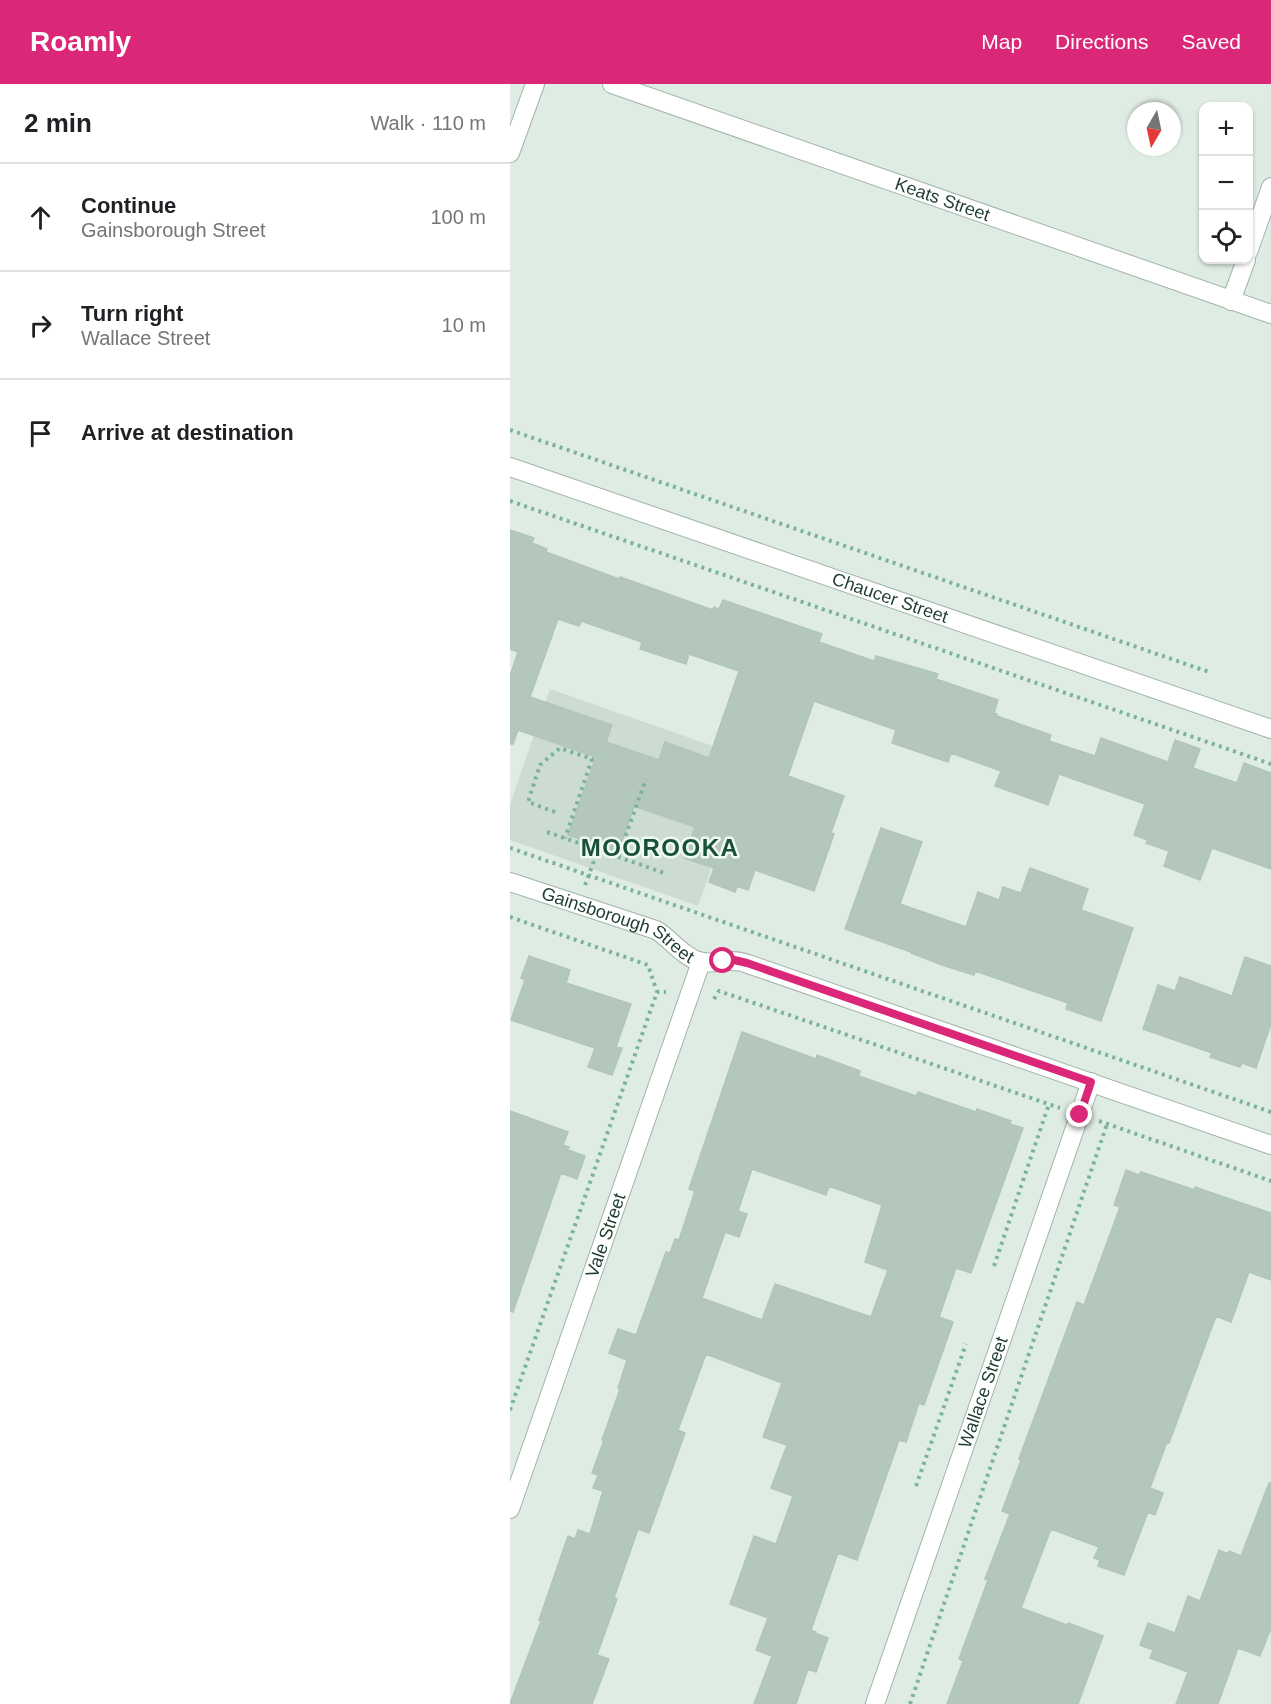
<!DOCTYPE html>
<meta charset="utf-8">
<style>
body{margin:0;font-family:Helvetica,sans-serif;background:#f6f6f6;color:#202124}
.controls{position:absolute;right:18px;top:18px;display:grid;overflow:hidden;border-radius:12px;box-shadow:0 2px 4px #0004}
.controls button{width:54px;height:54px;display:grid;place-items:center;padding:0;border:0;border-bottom:2px solid #e0e0e0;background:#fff;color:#202124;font:30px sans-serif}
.compass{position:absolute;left:617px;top:18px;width:54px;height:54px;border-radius:50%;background:#fff;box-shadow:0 2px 4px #0004;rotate:189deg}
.stop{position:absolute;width:18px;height:18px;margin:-14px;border:4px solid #db2777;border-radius:50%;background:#fff}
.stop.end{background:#db2777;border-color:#fff;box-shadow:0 2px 6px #0008}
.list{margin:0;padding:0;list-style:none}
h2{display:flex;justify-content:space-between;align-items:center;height:78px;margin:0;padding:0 24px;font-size:26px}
h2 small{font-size:20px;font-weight:400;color:#757577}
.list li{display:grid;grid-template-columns:39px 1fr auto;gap:18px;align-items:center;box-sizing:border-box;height:108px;padding:0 24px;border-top:2px solid #e0e0e0}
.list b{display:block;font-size:22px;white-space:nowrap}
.list p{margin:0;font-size:20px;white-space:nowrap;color:#757577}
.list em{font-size:20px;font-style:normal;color:#757577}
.icon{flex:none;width:33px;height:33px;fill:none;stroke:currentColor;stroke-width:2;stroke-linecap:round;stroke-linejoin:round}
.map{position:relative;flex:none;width:761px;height:1620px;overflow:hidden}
header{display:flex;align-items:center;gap:36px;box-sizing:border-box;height:84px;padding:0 30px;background:#db2777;color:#fff}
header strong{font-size:28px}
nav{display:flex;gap:33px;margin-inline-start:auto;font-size:21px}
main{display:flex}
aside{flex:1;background:#fff}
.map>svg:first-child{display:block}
</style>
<header>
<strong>Roamly</strong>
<nav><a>Map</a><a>Directions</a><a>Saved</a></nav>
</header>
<main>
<aside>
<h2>2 min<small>Walk · 110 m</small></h2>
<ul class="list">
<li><svg class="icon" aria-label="ahead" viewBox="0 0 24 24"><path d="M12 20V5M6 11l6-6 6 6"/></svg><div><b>Continue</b><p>Gainsborough Street</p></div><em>100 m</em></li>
<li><svg class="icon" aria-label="right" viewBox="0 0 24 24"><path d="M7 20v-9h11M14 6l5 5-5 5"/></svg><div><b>Turn right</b><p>Wallace Street</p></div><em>10 m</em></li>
<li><svg class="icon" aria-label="arrive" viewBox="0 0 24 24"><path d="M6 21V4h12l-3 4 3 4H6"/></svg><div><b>Arrive at destination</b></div></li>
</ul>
</aside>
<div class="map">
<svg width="761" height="1620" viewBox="0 0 761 1620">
<rect width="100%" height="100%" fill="#dfece4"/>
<path fill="#cddcd2" d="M 40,605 L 240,675 L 188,822 L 0,756 L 0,720 Z"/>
<path fill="#b4c7bc" stroke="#b1c6b9" stroke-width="1.5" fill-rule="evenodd" d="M 0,446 L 24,454 L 22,459 L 37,465 L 36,468 L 109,495 L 110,493 L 203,526 L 204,523 L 209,525 L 213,516 L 312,550 L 309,558 L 364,577 L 366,572 L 428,590 L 426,595 L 488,616 L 484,629 L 487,630 L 487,632 L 541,651 L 539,657 L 585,672 L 591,654 L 658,678 L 665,656 L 690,665 L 683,684 L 727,699 L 734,679 L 761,689 L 761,785 L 702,764 L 690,796 L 654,782 L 659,767 L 636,759 L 638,756 L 624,751 L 635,720 L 549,690 L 538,721 L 485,702 L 491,687 L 441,669 L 438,678 L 382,659 L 386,646 L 304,617 L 278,692 L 334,712 L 321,749 L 324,750 L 304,807 L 245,786 L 238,806 L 227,802 L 225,808 L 199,798 L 204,784 L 174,774 L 185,743 L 124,722 L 111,760 L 105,757 L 102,766 L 58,751 L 86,673 L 8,646 L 3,660 L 0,660 L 0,592 L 8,568 L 0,565 ZM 48,535 L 69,542 L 71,537 L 132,558 L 130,565 L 176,580 L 179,570 L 229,587 L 199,674 L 155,658 L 149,676 L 96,658 L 102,641 L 20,613 Z
M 371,744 L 412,758 L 390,820 L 456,843 L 468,808 L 489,816 L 493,803 L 511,809 L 520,784 L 578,805 L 571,826 L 623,844 L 591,937 L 556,925 L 558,919 L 465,887 L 464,891 L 432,881 L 401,869 L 401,868 L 335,845 Z
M 19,872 L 60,886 L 56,899 L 121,920 L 106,963 L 112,964 L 102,991 L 78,983 L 85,964 L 1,936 L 15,896 L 11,894 Z
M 735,873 L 761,882 L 761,940 L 746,984 L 732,979 L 730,983 L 700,973 L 702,969 L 633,945 L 648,901 L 665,907 L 670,893 L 722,912 Z
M 232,948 L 306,975 L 307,971 L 350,987 L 349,992 L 406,1012 L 408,1008 L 466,1028 L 467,1025 L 501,1037 L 500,1040 L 513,1044 L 461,1189 L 446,1184 L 429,1233 L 443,1238 L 414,1321 L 409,1319 L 396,1358 L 389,1356 L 347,1476 L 328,1469 L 301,1546 L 306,1548 L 305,1549 L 318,1554 L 306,1588 L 298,1585 L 286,1620 L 244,1620 L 262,1572 L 246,1566 L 258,1534 L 220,1520 L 244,1452 L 266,1460 L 283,1412 L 261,1404 L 277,1361 L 253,1353 L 272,1299 L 196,1270 L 168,1346 L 175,1349 L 139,1449 L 128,1445 L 104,1514 L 107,1515 L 87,1571 L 99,1575 L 82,1620 L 0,1620 L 31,1537 L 29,1536 L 58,1452 L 65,1455 L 68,1446 L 80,1450 L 93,1407 L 83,1404 L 88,1391 L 82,1389 L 94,1356 L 92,1356 L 110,1305 L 108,1304 L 117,1276 L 99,1269 L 108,1245 L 126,1251 L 156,1168 L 160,1169 L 165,1155 L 169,1156 L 185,1107 L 179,1105 ZM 242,1085 L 316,1111 L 319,1102 L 372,1121 L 355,1178 L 378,1186 L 361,1233 L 265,1200 L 252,1236 L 192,1214 L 215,1148 L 229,1153 L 237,1130 L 228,1127 Z
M 0,1027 L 58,1048 L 53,1061 L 59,1063 L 58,1066 L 75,1072 L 67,1095 L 51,1089 L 3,1228 L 0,1227 Z
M 616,1086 L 629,1091 L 631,1088 L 685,1106 L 685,1103 L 761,1129 L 761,1196 L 739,1188 L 721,1238 L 706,1232 L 659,1359 L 657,1358 L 640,1404 L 653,1409 L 645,1431 L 638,1428 L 614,1491 L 588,1482 L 590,1476 L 584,1474 L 589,1463 L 541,1445 L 511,1524 L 557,1541 L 558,1539 L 593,1552 L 568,1620 L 437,1620 L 453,1577 L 449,1575 L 478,1496 L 475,1495 L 500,1430 L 492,1427 L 511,1376 L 509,1375 L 567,1218 L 574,1221 L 610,1123 L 604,1121 Z
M 759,1399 L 761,1399 L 761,1544 L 750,1572 L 728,1564 L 708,1620 L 666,1620 L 678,1588 L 640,1574 L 643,1566 L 630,1561 L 638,1539 L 665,1549 L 678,1512 L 690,1517 L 709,1466 L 718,1470 L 719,1467 L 731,1472 Z"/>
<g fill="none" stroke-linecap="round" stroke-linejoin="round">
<g stroke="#a1b4aa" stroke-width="20">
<g id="street">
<path id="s1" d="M 102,0 L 761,230"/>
<path d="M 0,69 L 25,0"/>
<path d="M 738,168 L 761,103"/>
<path d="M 721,217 L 736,176"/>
<path id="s2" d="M 0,383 L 761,645"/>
<path id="s3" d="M 0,798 L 146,846 C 160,854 173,873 189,877 C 201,881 212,876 223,877 C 228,877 233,878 238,880 L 761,1061"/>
<path id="s4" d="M 0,1425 L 191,878"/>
<path id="s5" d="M 365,1620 L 581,998"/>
</g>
</g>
<path stroke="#7cb398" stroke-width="4" stroke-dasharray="3 4.5" stroke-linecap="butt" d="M 0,346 L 699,588
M 0,417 L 761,680
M 45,728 L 18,718 L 30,681 L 50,664 L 82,675 L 55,754
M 37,748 L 157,790
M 0,764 L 761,1028
M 108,773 L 136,695
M 75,801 L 88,766
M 0,833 L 138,881 L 147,908
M 204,915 L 209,907 L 550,1024
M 589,1037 L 761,1097
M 484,1182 L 539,1020
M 0,1326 L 147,908 L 156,908
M 406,1402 L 456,1260
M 400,1620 L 597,1040"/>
<use href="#street" stroke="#fff" stroke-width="18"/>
</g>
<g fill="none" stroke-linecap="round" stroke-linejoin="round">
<path stroke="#db2777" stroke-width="8" d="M 213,877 L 224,876 L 237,879 L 581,998 L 570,1031"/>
</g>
<g text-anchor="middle" stroke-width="5" stroke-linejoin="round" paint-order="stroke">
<g font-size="18" fill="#1e3d2f" stroke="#eff8f2">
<text dy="6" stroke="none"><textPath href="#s1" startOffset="350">Keats Street</textPath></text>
<text dy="6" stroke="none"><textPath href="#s2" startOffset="402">Chaucer Street</textPath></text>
<text dy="6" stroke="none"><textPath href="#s3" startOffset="117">Gainsborough Street</textPath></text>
<text dy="6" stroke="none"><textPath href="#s4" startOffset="290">Vale Street</textPath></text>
<text dy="6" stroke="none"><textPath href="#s5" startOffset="330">Wallace Street</textPath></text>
</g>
<g font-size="24" font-weight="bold" letter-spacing="1.5" fill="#185139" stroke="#eff8f2">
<text x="150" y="772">MOOROOKA</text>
</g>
</g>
</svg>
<div class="controls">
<button>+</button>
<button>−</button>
<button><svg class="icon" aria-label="locate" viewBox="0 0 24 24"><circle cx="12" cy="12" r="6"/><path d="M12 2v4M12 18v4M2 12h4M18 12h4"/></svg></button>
</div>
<svg class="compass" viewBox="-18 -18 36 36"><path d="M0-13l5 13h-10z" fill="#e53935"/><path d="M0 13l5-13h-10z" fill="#757577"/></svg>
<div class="stop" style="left:213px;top:877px"></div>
<div class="stop end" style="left:570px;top:1031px"></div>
</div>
</main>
